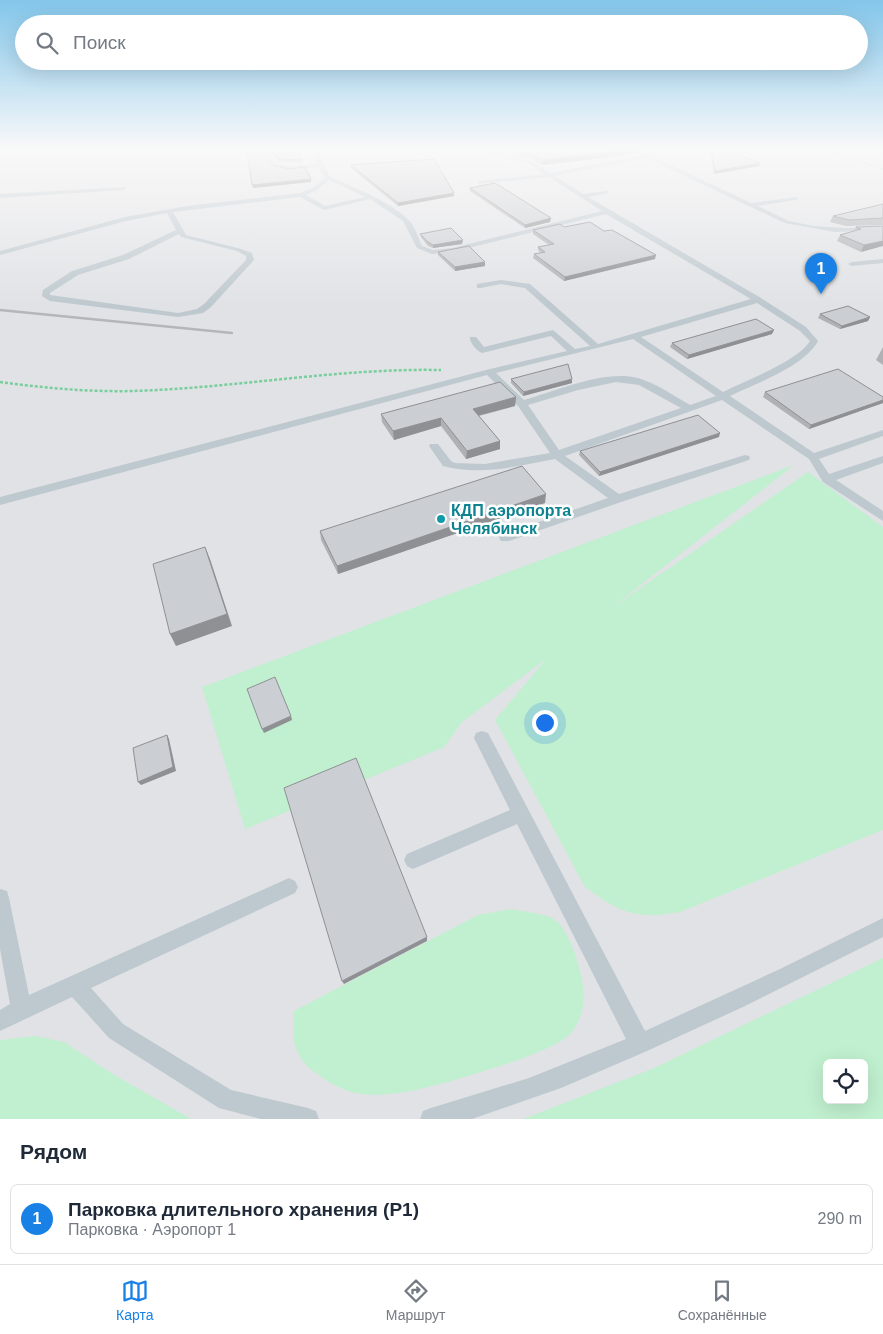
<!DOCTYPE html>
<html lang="ru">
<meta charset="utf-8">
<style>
body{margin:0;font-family:Helvetica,sans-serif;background:#f2f2f3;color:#1f2937}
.controls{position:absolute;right:15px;bottom:15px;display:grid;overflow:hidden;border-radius:8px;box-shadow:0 5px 20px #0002}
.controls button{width:45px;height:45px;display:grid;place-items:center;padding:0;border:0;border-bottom:1px solid #e0e1e3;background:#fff;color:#1f2937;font:25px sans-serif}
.you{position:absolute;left:544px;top:722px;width:18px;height:18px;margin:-12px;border:4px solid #fff;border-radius:50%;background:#1a73e8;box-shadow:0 0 0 8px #1a73e833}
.badge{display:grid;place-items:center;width:32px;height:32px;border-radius:50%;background:#1981e5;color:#fff;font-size:16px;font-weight:700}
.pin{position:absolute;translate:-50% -41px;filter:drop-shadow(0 1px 2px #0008)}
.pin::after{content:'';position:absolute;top:26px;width:18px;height:15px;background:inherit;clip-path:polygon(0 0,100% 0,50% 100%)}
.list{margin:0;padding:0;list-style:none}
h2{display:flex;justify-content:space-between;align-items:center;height:65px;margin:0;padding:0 20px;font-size:21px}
h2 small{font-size:16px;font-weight:400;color:#747a83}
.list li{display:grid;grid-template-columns:32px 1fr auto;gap:15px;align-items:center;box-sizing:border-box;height:70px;margin:0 10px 10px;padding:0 10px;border:1px solid #e0e1e3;border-radius:8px}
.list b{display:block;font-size:19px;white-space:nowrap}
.list p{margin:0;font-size:16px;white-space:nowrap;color:#747a83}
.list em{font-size:16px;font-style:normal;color:#747a83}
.icon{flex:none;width:28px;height:28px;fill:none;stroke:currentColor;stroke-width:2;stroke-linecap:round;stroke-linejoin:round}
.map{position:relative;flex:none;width:883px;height:1119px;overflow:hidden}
.search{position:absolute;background:#fff;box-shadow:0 5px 20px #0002;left:15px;right:15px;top:15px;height:55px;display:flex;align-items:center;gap:12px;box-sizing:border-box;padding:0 18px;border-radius:28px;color:#747a83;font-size:19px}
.sheet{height:145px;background:#fff}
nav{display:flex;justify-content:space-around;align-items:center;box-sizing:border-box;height:70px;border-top:1px solid #e0e1e3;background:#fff;font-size:14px;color:#747a83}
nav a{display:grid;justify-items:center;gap:2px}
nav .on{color:#1981e5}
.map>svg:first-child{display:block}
</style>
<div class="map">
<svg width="883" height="1119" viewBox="0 0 883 1119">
<rect width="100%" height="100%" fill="#f3f1f1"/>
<path fill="#e0e2e5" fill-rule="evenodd" d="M 0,149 L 883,149 L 883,1119 L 0,1119 ZM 827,1063 L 864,1063 L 864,1100 L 827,1100 Z"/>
<path fill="#c0f0cf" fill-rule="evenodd" d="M 794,465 L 610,609 L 808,472 L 883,527 L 883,830 L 680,912 C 637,920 620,913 585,887 L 495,720 L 546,659 L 462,722 L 444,747 L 245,829 L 202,687 Z
M 512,909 C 524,912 541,913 552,918 C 566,926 574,949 578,964 C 585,988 588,1010 572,1032 C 562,1046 508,1064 490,1069 C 455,1080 398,1099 361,1094 C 346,1092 331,1084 320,1076 C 293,1058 291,1040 294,1011 L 478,915 Z
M 883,958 L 883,1119 L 523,1119 L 652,1069 ZM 827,1063 L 864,1063 L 864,1100 L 827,1100 Z
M 35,1036 L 64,1042 L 111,1073 L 191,1119 L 0,1119 L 0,1040 Z"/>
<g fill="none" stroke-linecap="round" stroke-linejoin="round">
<path stroke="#78ce9d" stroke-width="1" stroke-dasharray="2 1" stroke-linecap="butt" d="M 819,149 L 883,169"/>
<path stroke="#78ce9d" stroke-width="2.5" stroke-dasharray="3 2" stroke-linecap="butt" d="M 0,382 C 44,388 88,392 133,391 C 236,388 337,368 441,370"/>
<path fill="#bec9cf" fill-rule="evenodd" d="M 261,149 L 267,149 L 277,164 L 291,166 L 317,164 L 311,149 L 317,149 L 330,177 C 353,187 397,204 412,224 C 416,230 419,239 422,246 L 433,250 L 452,248 L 602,211 L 549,177 L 477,184 L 479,181 L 544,174 L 528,163 L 471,149 L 480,149 L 532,161 L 551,173 L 675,149 L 652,156 L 751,203 L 798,197 L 796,200 L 758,206 L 789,221 L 813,226 L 846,228 L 883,226 L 883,230 L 835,232 L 785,223 L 646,158 L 555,176 L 583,194 L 608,191 L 608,193 L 588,197 L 761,298 L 806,327 L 818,341 C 804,367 756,383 730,396 L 814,453 L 883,430 L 883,436 L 819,459 L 829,474 L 883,456 L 883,463 L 836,480 L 883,511 L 883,521 L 823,482 L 809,459 L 722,400 L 565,456 L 619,494 L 745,455 L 749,456 L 750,458 L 749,460 L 621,502 L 509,541 L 501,541 L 499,538 L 501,535 L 608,498 L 555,459 C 518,466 481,476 443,466 L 429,446 L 430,444 L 438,444 L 451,461 L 455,463 L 485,464 L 550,453 L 518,406 L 487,375 L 0,505 L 0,497 L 486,370 L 567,351 L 551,336 L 482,353 C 477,351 469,342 470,337 L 476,337 L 484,347 L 553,330 L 575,349 L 590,346 L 525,288 L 501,284 L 480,288 L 477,288 L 477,284 L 501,280 L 530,284 L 598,344 L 751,299 L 606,214 L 452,252 L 432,254 L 417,248 L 403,221 L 370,199 L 324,210 L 300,197 L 173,212 L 186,235 L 241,249 L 252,253 L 254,260 L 210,308 L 203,313 L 178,317 L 50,301 L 42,296 L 43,290 L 72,271 L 123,255 L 176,230 L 167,213 L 126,221 L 0,255 L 0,251 L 125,217 L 187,206 L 300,193 L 313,188 L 325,178 L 318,167 L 291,170 L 273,166 ZM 329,180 L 365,197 L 325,206 L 306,195 L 317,190 ZM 179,234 L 181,237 L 237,251 L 246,256 L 246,260 L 204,304 L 197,309 L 178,313 L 50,295 L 50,293 L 78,275 L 129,259 ZM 757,303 L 800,331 L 810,341 C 798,361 745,381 723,392 L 641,337 ZM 633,339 L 716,396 L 690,405 C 673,395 657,384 638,378 C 605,369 555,391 524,400 L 496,373 ZM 616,382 L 639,385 L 681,408 L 559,450 L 528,405 L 578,390 Z
M 126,187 L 124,190 L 0,198 L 0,194 Z
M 883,259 L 883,263 L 852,266 L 848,264 L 852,262 Z
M 482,731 L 488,733 L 645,1031 L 778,970 L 883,918 L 883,937 L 743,1007 L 647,1051 L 561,1088 L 472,1119 L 420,1119 L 423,1111 L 431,1108 L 529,1078 L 626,1039 L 517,824 L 413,869 L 407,866 L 404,860 L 407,854 L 510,810 L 474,738 L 476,733 Z
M 289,878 L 295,881 L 298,887 L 295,893 L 91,988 L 123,1024 L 231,1090 L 308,1108 L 316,1111 L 319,1119 L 261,1119 L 219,1108 L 109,1038 L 72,997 L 0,1031 L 0,1010 L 10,1004 L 0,949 L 0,889 L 7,891 L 9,898 L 29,995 Z"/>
<path fill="#bdc9d2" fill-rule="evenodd" d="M 868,149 L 883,149 L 883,156 Z"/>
<path stroke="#b3b6bb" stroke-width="2.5" d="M 0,310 L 232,333"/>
</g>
<path fill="#afb1b5" d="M 270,149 L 302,160 L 303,163 L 278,162 L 271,151 Z
M 506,149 L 657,149 L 619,156 L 542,165 L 532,159 L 519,156 Z
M 710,149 L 722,149 L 760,163 L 759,166 L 714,174 Z
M 351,165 L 454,196 L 398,206 L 351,168 Z
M 470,188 L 551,218 L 550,222 L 525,228 L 470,191 Z
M 883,204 L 883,225 L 846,226 L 830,222 L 833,216 Z
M 883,226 L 861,252 L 837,241 L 840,235 L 854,231 L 856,227 Z
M 564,227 L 604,231 L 655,259 L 564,281 L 533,258 L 534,254 L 541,253 L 538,250 L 538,247 L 549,245 L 533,234 L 533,230 Z
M 420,234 L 463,240 L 462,244 L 433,248 L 428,246 L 421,237 Z
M 438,252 L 485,262 L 485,266 L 455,271 L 438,255 Z
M 820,314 L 870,317 L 868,321 L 840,329 L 818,318 Z
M 772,334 L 687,359 L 670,347 L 672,343 Z
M 883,347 L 883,365 L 876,360 Z
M 511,379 L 572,383 L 523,396 L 511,383 Z
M 765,392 L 883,397 L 883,403 L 809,429 L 763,397 Z
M 516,397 L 515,406 L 479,416 L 500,441 L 500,449 L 466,459 L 441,426 L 394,440 L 382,422 L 381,414 Z
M 719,437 L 599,476 L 579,455 L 580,451 Z
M 545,503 L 338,574 L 321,540 L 320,531 Z"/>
<path fill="#8e9094" d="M 631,149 L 657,149 L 619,156 L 542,165 L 542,160 Z
M 760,163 L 759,166 L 714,174 L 715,171 Z
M 311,179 L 311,182 L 253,188 L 252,185 Z
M 454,193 L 454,196 L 398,206 L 398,203 Z
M 551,218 L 550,222 L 525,228 L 525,225 Z
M 463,240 L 462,244 L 433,248 L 433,245 Z
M 883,241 L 883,246 L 861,252 L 864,245 Z
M 656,255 L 655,259 L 564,281 L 565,277 Z
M 485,262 L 485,266 L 455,271 L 455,267 Z
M 870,317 L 868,321 L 840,329 L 842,326 Z
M 774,330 L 772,334 L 687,359 L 689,355 Z
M 572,379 L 572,383 L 523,396 L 524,392 Z
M 516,397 L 515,406 L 473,417 L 473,409 Z
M 883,400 L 883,403 L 809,429 L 811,425 Z
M 441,418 L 441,426 L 394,440 L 393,431 Z
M 720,433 L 719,437 L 599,476 L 600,472 Z
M 500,441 L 500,449 L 466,459 L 467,451 Z
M 546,494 L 545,503 L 338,574 L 337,566 Z
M 205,547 L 210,559 L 232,626 L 176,646 L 170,634 Z
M 291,716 L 292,720 L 264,733 L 262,729 Z
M 167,735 L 169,739 L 176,771 L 141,785 L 138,782 Z
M 427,937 L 427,941 L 344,984 L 342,981 Z"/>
<path fill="#cbced3" stroke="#8e9094" d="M 260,149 L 272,165 L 290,169 L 305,167 L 311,179 L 252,185 L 247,150 Z
M 271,149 L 297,149 L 302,160 L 278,159 Z
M 515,149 L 631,149 L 542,160 L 533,154 L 520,151 Z
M 711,149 L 722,149 L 760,163 L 715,171 Z
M 434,159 L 454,193 L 398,203 L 351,165 Z
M 495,183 L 551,218 L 525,225 L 470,188 Z
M 883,204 L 883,218 L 849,220 L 833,216 Z
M 590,222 L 604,231 L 612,230 L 656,255 L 565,277 L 534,254 L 545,252 L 538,247 L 554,244 L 533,230 L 560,224 L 564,227 Z
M 883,226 L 883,241 L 864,245 L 840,235 L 861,229 L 856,227 Z
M 451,228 L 463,240 L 433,245 L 428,242 L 420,234 Z
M 469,246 L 485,262 L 455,267 L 438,252 Z
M 848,306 L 870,317 L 842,326 L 820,314 Z
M 756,319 L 774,330 L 689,355 L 672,343 Z
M 568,364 L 572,379 L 524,392 L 511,379 Z
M 838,369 L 883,397 L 883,400 L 811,425 L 765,392 Z
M 500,382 L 516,397 L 473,409 L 500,441 L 467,451 L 441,418 L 393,431 L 381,414 Z
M 698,415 L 720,433 L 600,472 L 580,451 Z
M 522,466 L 546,494 L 337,566 L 320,531 Z
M 205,547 L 227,614 L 170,634 L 153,564 Z
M 275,677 L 291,716 L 262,729 L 247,689 Z
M 167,735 L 173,767 L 138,782 L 133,748 Z
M 356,758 L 427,937 L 342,981 L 284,788 Z"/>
<linearGradient id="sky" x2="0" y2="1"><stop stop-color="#83c6ea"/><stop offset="0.49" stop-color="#faf9f9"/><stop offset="1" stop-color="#faf9f9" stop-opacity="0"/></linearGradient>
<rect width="883" height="305" fill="url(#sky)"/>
<circle fill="#0f9aa8" stroke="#fff" stroke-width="2" cx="441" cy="519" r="5"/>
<g text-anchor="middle" stroke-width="5" stroke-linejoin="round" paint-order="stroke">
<g font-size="16" font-weight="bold" fill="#0d838f" stroke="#fff" text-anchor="start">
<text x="451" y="516">КДП аэропорта<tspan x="451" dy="18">Челябинск</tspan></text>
</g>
</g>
</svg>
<div class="controls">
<button><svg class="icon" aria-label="locate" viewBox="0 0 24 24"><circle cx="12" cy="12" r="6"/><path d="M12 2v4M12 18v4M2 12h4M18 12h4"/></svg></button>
</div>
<div class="you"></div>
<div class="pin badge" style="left:821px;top:294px">1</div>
<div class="search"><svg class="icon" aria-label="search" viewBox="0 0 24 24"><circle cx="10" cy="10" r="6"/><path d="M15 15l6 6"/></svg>Поиск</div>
</div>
<section class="sheet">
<h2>Рядом<small></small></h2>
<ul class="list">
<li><span class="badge">1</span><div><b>Парковка длительного хранения (P1)</b><p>Парковка · Аэропорт 1</p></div><em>290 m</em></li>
</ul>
</section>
<nav>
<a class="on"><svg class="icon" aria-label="map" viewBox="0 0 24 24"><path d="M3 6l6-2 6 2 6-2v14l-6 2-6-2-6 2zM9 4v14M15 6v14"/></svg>Карта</a>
<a><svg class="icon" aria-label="directions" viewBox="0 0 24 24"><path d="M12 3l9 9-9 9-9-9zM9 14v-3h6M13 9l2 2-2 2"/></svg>Маршрут</a>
<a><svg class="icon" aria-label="saved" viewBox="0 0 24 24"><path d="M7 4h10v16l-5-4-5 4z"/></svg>Сохранённые</a>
</nav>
